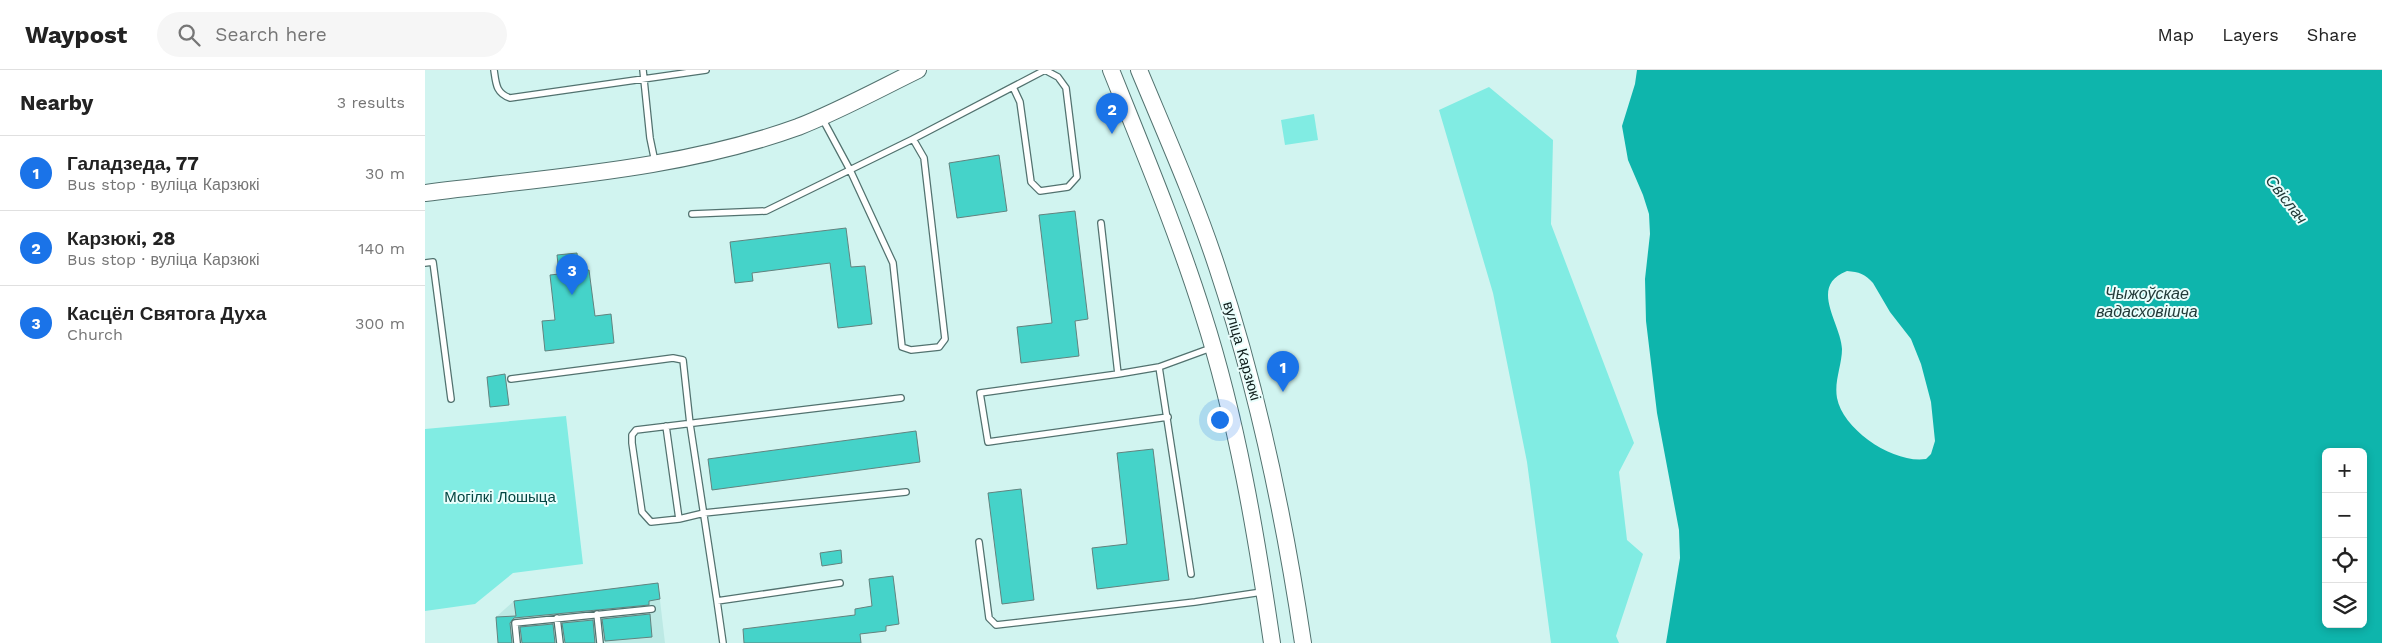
<!DOCTYPE html>
<meta charset="utf-8">
<style>
body{margin:0;font-family:"Work Sans",sans-serif;background:#f6f6f6;color:#222}
.controls{position:absolute;right:15px;bottom:15px;display:grid;overflow:hidden;border-radius:8px;box-shadow:0 2px 8px #0003}
.controls button{width:45px;height:45px;display:grid;place-items:center;padding:0;border:0;border-bottom:1px solid #e0e0e0;background:#fff;color:#222;font:25px sans-serif}
.you{position:absolute;left:794px;top:349px;width:18px;height:18px;margin:-12px;border:4px solid #fff;border-radius:50%;background:#1a73e8;box-shadow:0 0 0 8px #1a73e833}
.badge{display:grid;place-items:center;width:32px;height:32px;border-radius:50%;background:#1a73e8;color:#fff;font-size:16px;font-weight:700}
.pin{position:absolute;translate:-50% -41px;filter:drop-shadow(0 1px 2px #0008)}
.pin::after{content:'';position:absolute;top:26px;width:18px;height:15px;background:inherit;clip-path:polygon(0 0,100% 0,50% 100%)}
.list{margin:0;padding:0;list-style:none}
h2{display:flex;justify-content:space-between;align-items:center;height:65px;margin:0;padding:0 20px;font-size:21px}
h2 small{font-size:16px;font-weight:400;color:#767676}
.list li{display:grid;grid-template-columns:32px 1fr auto;gap:15px;align-items:center;box-sizing:border-box;height:75px;padding:0 20px;border-top:1px solid #e0e0e0}
.list b{display:block;font-size:19px;white-space:nowrap}
.list p{margin:0;font-size:16px;white-space:nowrap;color:#767676}
.list em{font-size:16px;font-style:normal;color:#767676}
.icon{flex:none;width:28px;height:28px;fill:none;stroke:currentColor;stroke-width:2;stroke-linecap:round;stroke-linejoin:round}
.map{position:relative;flex:none;width:1957px;height:573px;overflow:hidden}
header{display:flex;align-items:center;gap:30px;box-sizing:border-box;height:70px;padding:0 25px;background:#fff;border-bottom:1px solid #e0e0e0}
header strong{font-size:24px}
nav{display:flex;gap:28px;margin-inline-start:auto;font-size:18px}
.search{width:350px;height:45px;background:#f6f6f6;display:flex;align-items:center;gap:12px;box-sizing:border-box;padding:0 18px;border-radius:28px;color:#767676;font-size:19px}
main{display:flex}
aside{flex:1;background:#fff}
.map>svg:first-child{display:block}
</style>
<header>
<strong>Waypost</strong>
<div class="search"><svg class="icon" aria-label="search" viewBox="0 0 24 24"><circle cx="10" cy="10" r="6"/><path d="M15 15l6 6"/></svg>Search here</div>
<nav><a>Map</a><a>Layers</a><a>Share</a></nav>
</header>
<main>
<aside>
<h2>Nearby<small>3 results</small></h2>
<ul class="list">
<li><span class="badge">1</span><div><b>Галадзеда, 77</b><p>Bus stop · вуліца Карзюкі</p></div><em>30 m</em></li>
<li><span class="badge">2</span><div><b>Карзюкі, 28</b><p>Bus stop · вуліца Карзюкі</p></div><em>140 m</em></li>
<li><span class="badge">3</span><div><b>Касцёл Святога Духа</b><p>Church</p></div><em>300 m</em></li>
</ul>
</aside>
<div class="map">
<svg width="1957" height="573" viewBox="0 0 1957 573">
<rect width="100%" height="100%" fill="#d1f4f0"/>
<path fill="#bce9e4" d="M 233,513 L 240,573 L 73,573 L 71,547 L 89,531 Z"/>
<path fill="#81ece3" d="M 1064,17 L 1128,70 L 1126,154 L 1209,373 L 1194,402 L 1202,470 L 1218,484 L 1191,566 L 1194,573 L 1126,573 L 1102,392 L 1068,223 L 1014,40 Z
M 889,44 L 893,70 L 860,75 L 856,50 Z
M 141,346 L 158,494 L 88,503 L 50,534 L 0,541 L 0,359 Z"/>
<path fill="#0eb5ac" fill-rule="evenodd" d="M 1212,0 L 1957,0 L 1957,573 L 1241,573 L 1255,488 L 1254,460 L 1232,343 L 1221,251 L 1220,209 L 1225,164 L 1224,144 L 1218,125 L 1203,90 L 1197,56 L 1210,14 ZM 1422,201 C 1434,202 1440,204 1448,213 L 1465,242 L 1486,269 L 1496,294 L 1506,332 L 1510,371 L 1506,384 L 1501,389 C 1469,394 1418,360 1412,328 C 1409,311 1417,295 1417,279 C 1416,253 1383,216 1422,201 ZM 1901,382 L 1938,382 L 1938,554 L 1901,554 Z"/>
<path fill="#45d3c9" stroke="#62837f" d="M 574,85 L 582,141 L 532,148 L 524,93 Z
M 650,141 L 663,249 L 650,251 L 654,286 L 596,293 L 592,257 L 627,253 L 614,145 Z
M 421,158 L 426,197 L 440,196 L 447,254 L 413,258 L 405,193 L 327,203 L 328,211 L 310,213 L 305,172 Z
M 152,183 L 154,201 L 164,200 L 170,246 L 186,244 L 189,273 L 120,281 L 117,251 L 130,250 L 125,205 L 134,204 L 132,185 Z
M 80,304 L 84,335 L 65,337 L 62,307 Z
M 491,361 L 495,392 L 287,420 L 283,389 Z
M 728,379 L 744,510 L 672,519 L 667,478 L 702,474 L 692,383 Z
M 596,419 L 609,530 L 577,534 L 563,423 Z
M 416,480 L 417,493 L 397,496 L 395,483 Z
M 468,506 L 474,554 L 461,556 L 461,561 L 435,564 L 436,573 L 319,573 L 318,559 L 430,545 L 430,539 L 447,536 L 444,509 Z
M 233,513 L 235,529 L 224,531 L 224,535 L 89,548 L 85,553 L 87,573 L 73,573 L 71,547 L 91,546 L 89,531 Z
M 225,544 L 227,567 L 180,571 L 177,549 Z
M 168,550 L 170,573 L 140,573 L 137,553 Z
M 128,554 L 130,573 L 97,573 L 95,557 Z"/>
<g fill="none" stroke-linecap="round" stroke-linejoin="round">
<g stroke="#52726f" stroke-width="8">
<path id="lane" d="M 69,0 C 71,14 71,23 85,28 L 281,0
M 218,0 L 225,68 L 230,92
M 588,17 L 595,32 L 606,112 L 615,121 L 643,117 L 652,107 L 641,18 L 633,7 L 620,0
M 397,48 L 425,100 L 468,193 L 477,277 L 486,280 L 514,277 L 520,269 L 499,88 L 488,69
M 267,144 L 341,141 L 488,69 L 620,0
M 676,153 L 693,304 L 734,297
M 0,193 L 8,192 L 26,329
M 693,304 L 555,323 L 563,372 L 743,347
M 86,309 L 233,290 L 248,288 L 258,290 L 265,354 L 292,531
M 476,328 L 211,360 L 207,365 L 207,373 L 217,442 L 226,452 L 254,449 L 279,443 L 481,422
M 241,356 L 254,449
M 554,472 L 564,548 L 571,555 L 770,532 L 837,522
M 766,504 L 734,297 L 786,278
M 172,544 L 175,573
M 132,548 L 135,573
M 92,573 L 90,553 L 227,539
M 298,573 L 292,531 L 415,513"/>
</g>
<g stroke="#52726f" stroke-width="18">
<path id="secondary" d="M 686,0 C 718,80 752,161 778,244 C 812,350 831,463 847,573
M 714,0 C 741,65 770,130 792,197 C 833,320 859,445 878,573
M 0,123 C 125,107 254,100 373,57 C 414,41 454,19 493,0"/>
</g>
<use href="#lane" stroke="#fff" stroke-width="5.5"/>
<use href="#secondary" stroke="#fff" stroke-width="16"/>
</g>
<g text-anchor="middle" stroke-width="4" stroke-linejoin="round" paint-order="stroke">
<g font-size="15" fill="#111f1d" stroke="#e9fefc">
<text transform="translate(817 281) rotate(74)" y="5">вуліца Карзюкі</text>
</g>
<g font-size="15" fill="#054642" stroke="#e9fefc">
<text x="75" y="432">Могілкі Лошыца</text>
</g>
<g font-size="16" font-style="italic" fill="#233b39" stroke="#e9fefc">
<text transform="translate(1862 129) rotate(52)" y="6">Свіслач</text>
<text x="1722" y="229">Чыжоўскае<tspan x="1722" dy="18">вадасховішча</tspan></text>
</g>
</g>
</svg>
<div class="controls">
<button>+</button>
<button>−</button>
<button><svg class="icon" aria-label="locate" viewBox="0 0 24 24"><circle cx="12" cy="12" r="6"/><path d="M12 2v4M12 18v4M2 12h4M18 12h4"/></svg></button>
<button><svg class="icon" aria-label="layers" viewBox="0 0 24 24"><path d="M12 4l9 5-9 5-9-5zM3 14l9 5 9-5"/></svg></button>
</div>
<div class="you"></div>
<div class="pin badge" style="left:858px;top:322px">1</div>
<div class="pin badge" style="left:687px;top:64px">2</div>
<div class="pin badge" style="left:147px;top:225px">3</div>
</div>
</main>
